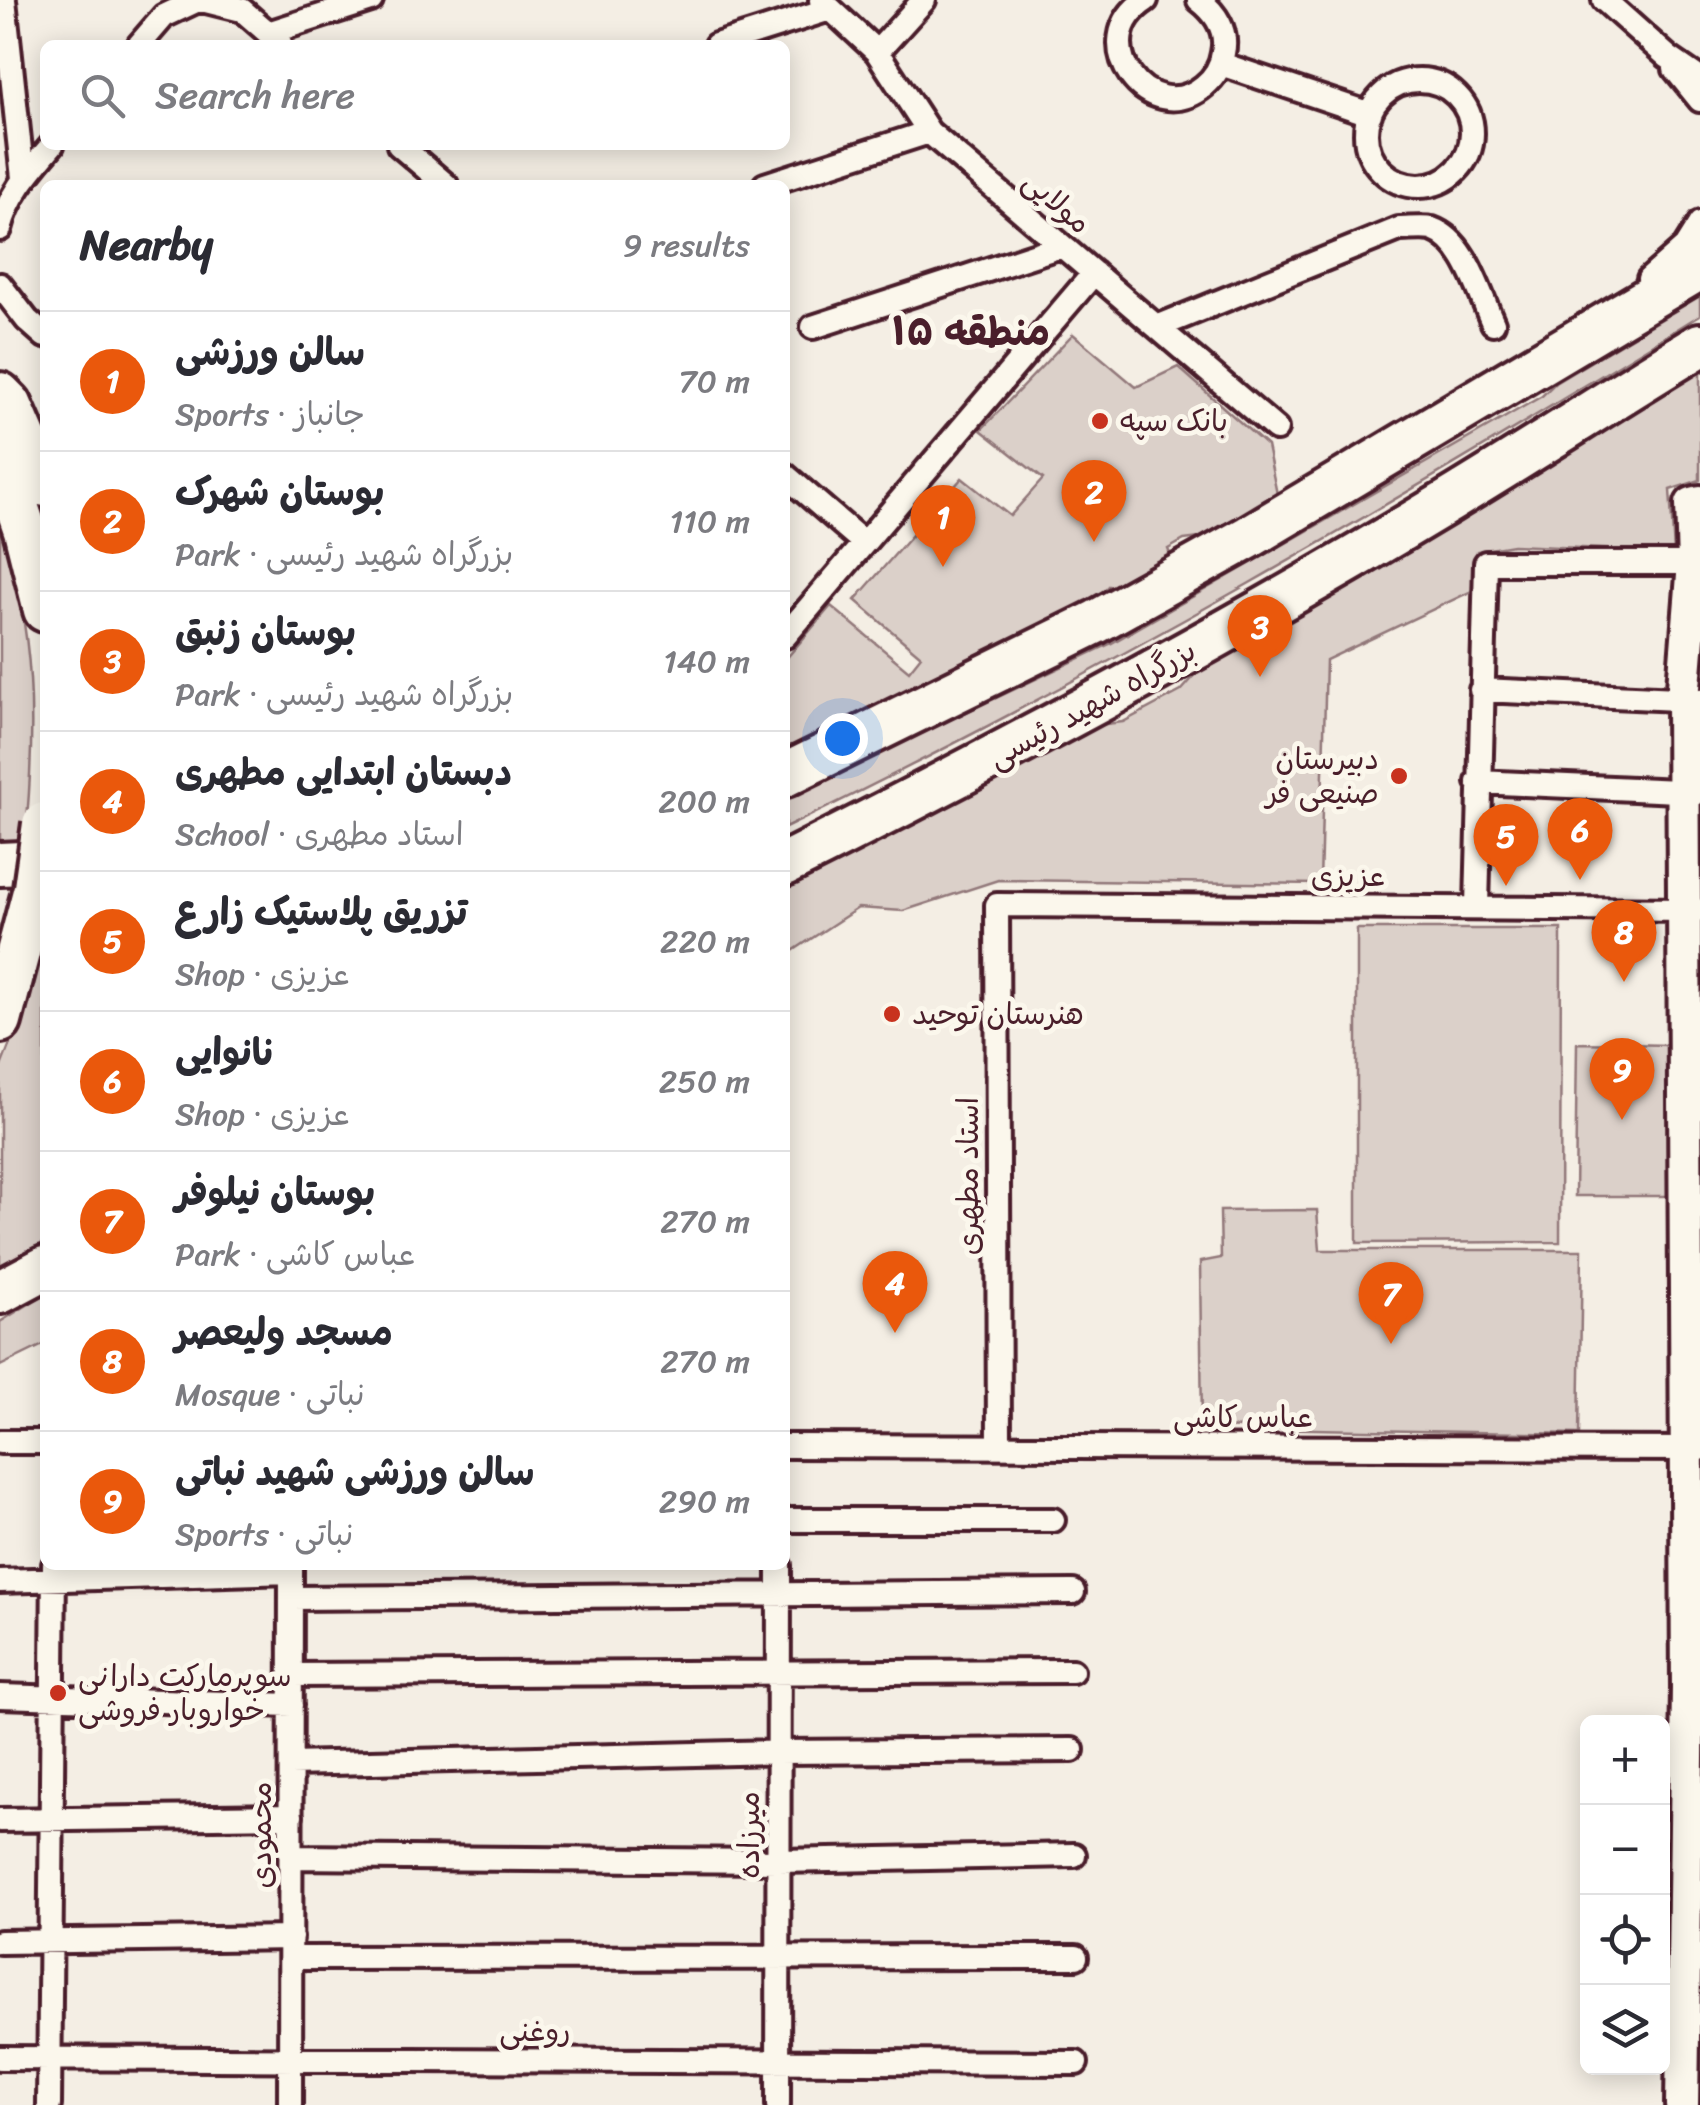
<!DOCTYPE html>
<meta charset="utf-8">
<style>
body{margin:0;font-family:Sriracha,"Playpen Sans Arabic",sans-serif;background:#f2f2f3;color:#2b2b33}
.controls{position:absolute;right:30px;bottom:30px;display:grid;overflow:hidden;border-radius:15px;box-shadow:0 5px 25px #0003}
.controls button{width:90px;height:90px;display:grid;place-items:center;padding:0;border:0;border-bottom:2px solid #e1e1e2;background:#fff;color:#2b2b33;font:50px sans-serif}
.you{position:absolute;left:842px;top:738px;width:35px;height:35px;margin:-25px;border:8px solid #fff;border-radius:50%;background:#1a73e8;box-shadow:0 0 0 15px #1a73e833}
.badge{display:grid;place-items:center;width:65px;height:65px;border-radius:50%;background:#ea580c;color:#fff;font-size:32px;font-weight:700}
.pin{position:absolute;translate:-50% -82px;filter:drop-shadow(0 2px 5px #0008)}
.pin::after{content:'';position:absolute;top:52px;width:35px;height:30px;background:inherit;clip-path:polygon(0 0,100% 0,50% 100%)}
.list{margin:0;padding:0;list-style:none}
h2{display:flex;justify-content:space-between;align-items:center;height:130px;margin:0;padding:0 40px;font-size:42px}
h2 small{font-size:32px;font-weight:400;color:#7c7c81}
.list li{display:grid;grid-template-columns:65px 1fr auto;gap:30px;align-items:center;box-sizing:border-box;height:140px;padding:0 40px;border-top:2px solid #e1e1e2}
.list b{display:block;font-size:38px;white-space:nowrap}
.list p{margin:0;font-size:32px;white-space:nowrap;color:#7c7c81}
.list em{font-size:32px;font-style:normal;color:#7c7c81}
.icon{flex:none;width:55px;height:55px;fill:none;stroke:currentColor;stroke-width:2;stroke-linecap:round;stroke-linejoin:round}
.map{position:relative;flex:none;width:1700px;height:2105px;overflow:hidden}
.search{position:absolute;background:#fff;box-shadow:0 5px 25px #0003;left:40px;top:40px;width:750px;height:110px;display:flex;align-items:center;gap:25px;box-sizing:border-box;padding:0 35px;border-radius:15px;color:#7c7c81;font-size:38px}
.panel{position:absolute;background:#fff;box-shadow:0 5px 25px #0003;left:40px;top:180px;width:750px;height:1390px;border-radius:15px}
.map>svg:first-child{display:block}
</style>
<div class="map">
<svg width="1700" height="2105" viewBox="0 0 1700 2105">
<rect width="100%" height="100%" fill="#f4eee4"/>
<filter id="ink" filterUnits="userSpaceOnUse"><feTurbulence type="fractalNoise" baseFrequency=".01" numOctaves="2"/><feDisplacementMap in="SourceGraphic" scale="20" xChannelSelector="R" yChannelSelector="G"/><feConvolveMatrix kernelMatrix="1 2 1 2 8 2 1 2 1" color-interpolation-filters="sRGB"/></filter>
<g filter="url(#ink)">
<path fill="#dbd0c9" stroke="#92787a" stroke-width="2.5" d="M 1700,296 L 1700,315 C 1402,499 1100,676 785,828 L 785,798 L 1112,643 L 1542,396 L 1555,383 Z
M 1073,334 L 1136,387 L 1178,367 L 1267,446 L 1278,499 L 1216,536 L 1184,540 L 1168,549 L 1172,559 L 1119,589 L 1108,586 L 1090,606 L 785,750 L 785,660 L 831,606 L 909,671 L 921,656 L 855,600 L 962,478 L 1010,516 L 1043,479 L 981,430 Z
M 1700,369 L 1700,480 L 1670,490 L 1674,552 L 1513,545 L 1477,551 L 1472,591 L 1326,660 L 1320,884 L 998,880 L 903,911 L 858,908 L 785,956 L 785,890 L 1088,726 L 1123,722 L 1181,691 L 1207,662 Z
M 0,522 C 36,633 36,727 25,842 L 0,844 Z
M 45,919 L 45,1242 L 0,1266 L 0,1069 L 20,1018 Z
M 1357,929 L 1561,929 L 1560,1242 L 1357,1243 Z
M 1577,1043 L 1668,1045 L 1668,1196 L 1575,1196 Z
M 1317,1210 L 1320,1250 L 1582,1250 L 1579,1434 L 1202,1427 L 1200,1262 L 1221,1258 L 1220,1211 Z
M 45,1294 L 45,1344 L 0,1366 L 0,1322 Z"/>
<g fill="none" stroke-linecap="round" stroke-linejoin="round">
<g stroke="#4a1f2b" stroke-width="30">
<path id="street" d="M 4,0 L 23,178
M 202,0 L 242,10 L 280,43
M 821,0 L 877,52 L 929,132 L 1276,429
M 1146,0 C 1082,41 1150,131 1204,86 C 1215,77 1221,67 1223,53 C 1228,31 1216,13 1199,0
M 1604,0 L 1668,57 L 1700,79
M 268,33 L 371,0
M 139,45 L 164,16 L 198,0
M 716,45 L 830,9
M 877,52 L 924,0
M 1221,64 L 1370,114
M 1675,69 L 1700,100
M1366 133a53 53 0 1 1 106 0a53 53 0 1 1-106 0Z
M 399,145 L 446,185
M 765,185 L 929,132
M 0,229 C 8,195 30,171 52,145
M 1649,279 L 1685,247 L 1700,223
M 0,285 L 27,320 L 45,336
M 813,327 L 1061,246
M 1157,327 L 1399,229 C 1409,229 1423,227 1432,229 C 1466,241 1479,293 1493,323
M 785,475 L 864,543
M 785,636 L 1094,273
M 1481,690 L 1700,700
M 1478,782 L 1700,792
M 1477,906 L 1486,563 L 1700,563
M 0,1442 L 45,1442
M 785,1446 L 1700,1449
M 999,1446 L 997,905 L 1697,910
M 785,1520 L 1053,1520
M 0,1581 L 291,1572
M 292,1598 L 1073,1592
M 291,1675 L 1072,1671
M 0,1696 L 291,1705
M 291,1764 L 779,1752 L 1072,1750
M 0,1820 L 291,1816
M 291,1857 L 779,1861 L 1074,1855
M 0,1942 L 291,1938
M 291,1958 L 1076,1957
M 0,2058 L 1076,2063
M 49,2105 L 54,1565
M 290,2105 L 291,1565
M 778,2105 L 779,1565"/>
</g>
<g stroke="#4a1f2b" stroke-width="40">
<path id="secondary" d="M 1682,2105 L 1688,1688 L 1683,699 L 1694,563 L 1692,504 L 1700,502"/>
</g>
<g stroke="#4a1f2b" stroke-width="50">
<path id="highway" d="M 0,394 L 10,404 L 45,485
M 0,456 L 25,530 L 45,610
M 785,775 L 1096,622 L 1249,537 L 1700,268
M 0,864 L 45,862
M 785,864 C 1010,751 1233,632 1449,501 C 1533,450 1616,396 1700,345
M 0,1021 L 35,888
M 0,1292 L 45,1268"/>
</g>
<use href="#street" stroke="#fbf7ec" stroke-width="22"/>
<use href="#secondary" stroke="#fbf7ec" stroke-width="32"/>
<use href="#highway" stroke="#fbf7ec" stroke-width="42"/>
<g stroke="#4a1f2b" stroke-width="50" stroke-linecap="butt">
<path id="highway-bridge" d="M 35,888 L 44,824"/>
</g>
<use href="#highway-bridge" stroke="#fbf7ec" stroke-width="42"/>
</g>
</g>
<g fill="#c8321e" stroke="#fbf7ec" stroke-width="4">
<circle cx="1100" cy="421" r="10"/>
<circle cx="1399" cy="776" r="10"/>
<circle cx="892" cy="1014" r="10"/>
<circle cx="58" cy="1693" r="10"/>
</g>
<g text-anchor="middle" stroke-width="10" stroke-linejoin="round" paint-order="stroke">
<g font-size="30" fill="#4a1f2b" stroke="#fbf7ec">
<text transform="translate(1057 202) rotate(41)" y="10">مولايی</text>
<text transform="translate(1092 704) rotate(-29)" y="10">بزرگراه شهید رئیسی</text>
<text x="1348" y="886">عزیزی</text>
<text transform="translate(968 1176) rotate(-90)" y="10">استاد مطهری</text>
<text x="1243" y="1427">عباس کاشی</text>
<text transform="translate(261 1835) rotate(-90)" y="10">محمودی</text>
<text transform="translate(749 1835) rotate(-90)" y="10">میرزاده</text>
<text x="535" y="2041">روغنی</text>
</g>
<g font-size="30" fill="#4a1f2b" stroke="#fbf7ec" text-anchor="start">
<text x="1120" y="431">بانک سپه</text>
<text x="1379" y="769" text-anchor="end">دبیرستان<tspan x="1379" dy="34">صنیعی فر</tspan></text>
<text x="912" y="1024">هنرستان توحید</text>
<text x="78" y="1686">سوپرمارکت دارانی<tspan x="78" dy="34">خواروبار فروشی</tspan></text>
</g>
<g font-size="40" font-weight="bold" fill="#4a1f2b" stroke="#fbf7ec">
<text x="971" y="345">منطقه ۱۵</text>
</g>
</g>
</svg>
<div class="controls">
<button>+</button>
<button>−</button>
<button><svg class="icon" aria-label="locate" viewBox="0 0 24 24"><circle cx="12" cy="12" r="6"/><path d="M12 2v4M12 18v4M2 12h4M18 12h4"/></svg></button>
<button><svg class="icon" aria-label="layers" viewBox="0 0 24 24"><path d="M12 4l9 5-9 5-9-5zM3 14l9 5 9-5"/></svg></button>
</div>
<div class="you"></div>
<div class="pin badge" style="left:943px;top:567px">1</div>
<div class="pin badge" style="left:1094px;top:542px">2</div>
<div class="pin badge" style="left:1260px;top:677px">3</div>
<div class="pin badge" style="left:895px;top:1333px">4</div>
<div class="pin badge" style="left:1506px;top:886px">5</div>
<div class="pin badge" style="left:1580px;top:880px">6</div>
<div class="pin badge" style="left:1391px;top:1344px">7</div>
<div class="pin badge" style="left:1624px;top:982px">8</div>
<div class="pin badge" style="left:1622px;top:1120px">9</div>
<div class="search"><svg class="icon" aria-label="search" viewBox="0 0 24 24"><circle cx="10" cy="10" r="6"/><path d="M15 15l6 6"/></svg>Search here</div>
<section class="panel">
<h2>Nearby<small>9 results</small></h2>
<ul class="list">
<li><span class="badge">1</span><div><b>سالن ورزشی</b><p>Sports · جانباز</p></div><em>70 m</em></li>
<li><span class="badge">2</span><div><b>بوستان شهرک</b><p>Park · بزرگراه شهید رئیسی</p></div><em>110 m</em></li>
<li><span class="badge">3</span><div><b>بوستان زنبق</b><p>Park · بزرگراه شهید رئیسی</p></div><em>140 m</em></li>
<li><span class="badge">4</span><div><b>دبستان ابتدایی مطهری</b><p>School · استاد مطهری</p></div><em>200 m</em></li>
<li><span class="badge">5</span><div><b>تزریق پلاستیک زارع</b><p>Shop · عزیزی</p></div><em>220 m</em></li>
<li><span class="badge">6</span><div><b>نانوایی</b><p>Shop · عزیزی</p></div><em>250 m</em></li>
<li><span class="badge">7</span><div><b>بوستان نیلوفر</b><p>Park · عباس کاشی</p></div><em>270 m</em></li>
<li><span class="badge">8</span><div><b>مسجد ولیعصر</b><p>Mosque · نباتی</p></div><em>270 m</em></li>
<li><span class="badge">9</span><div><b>سالن ورزشی شهید نباتی</b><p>Sports · نباتی</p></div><em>290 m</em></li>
</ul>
</section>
</div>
